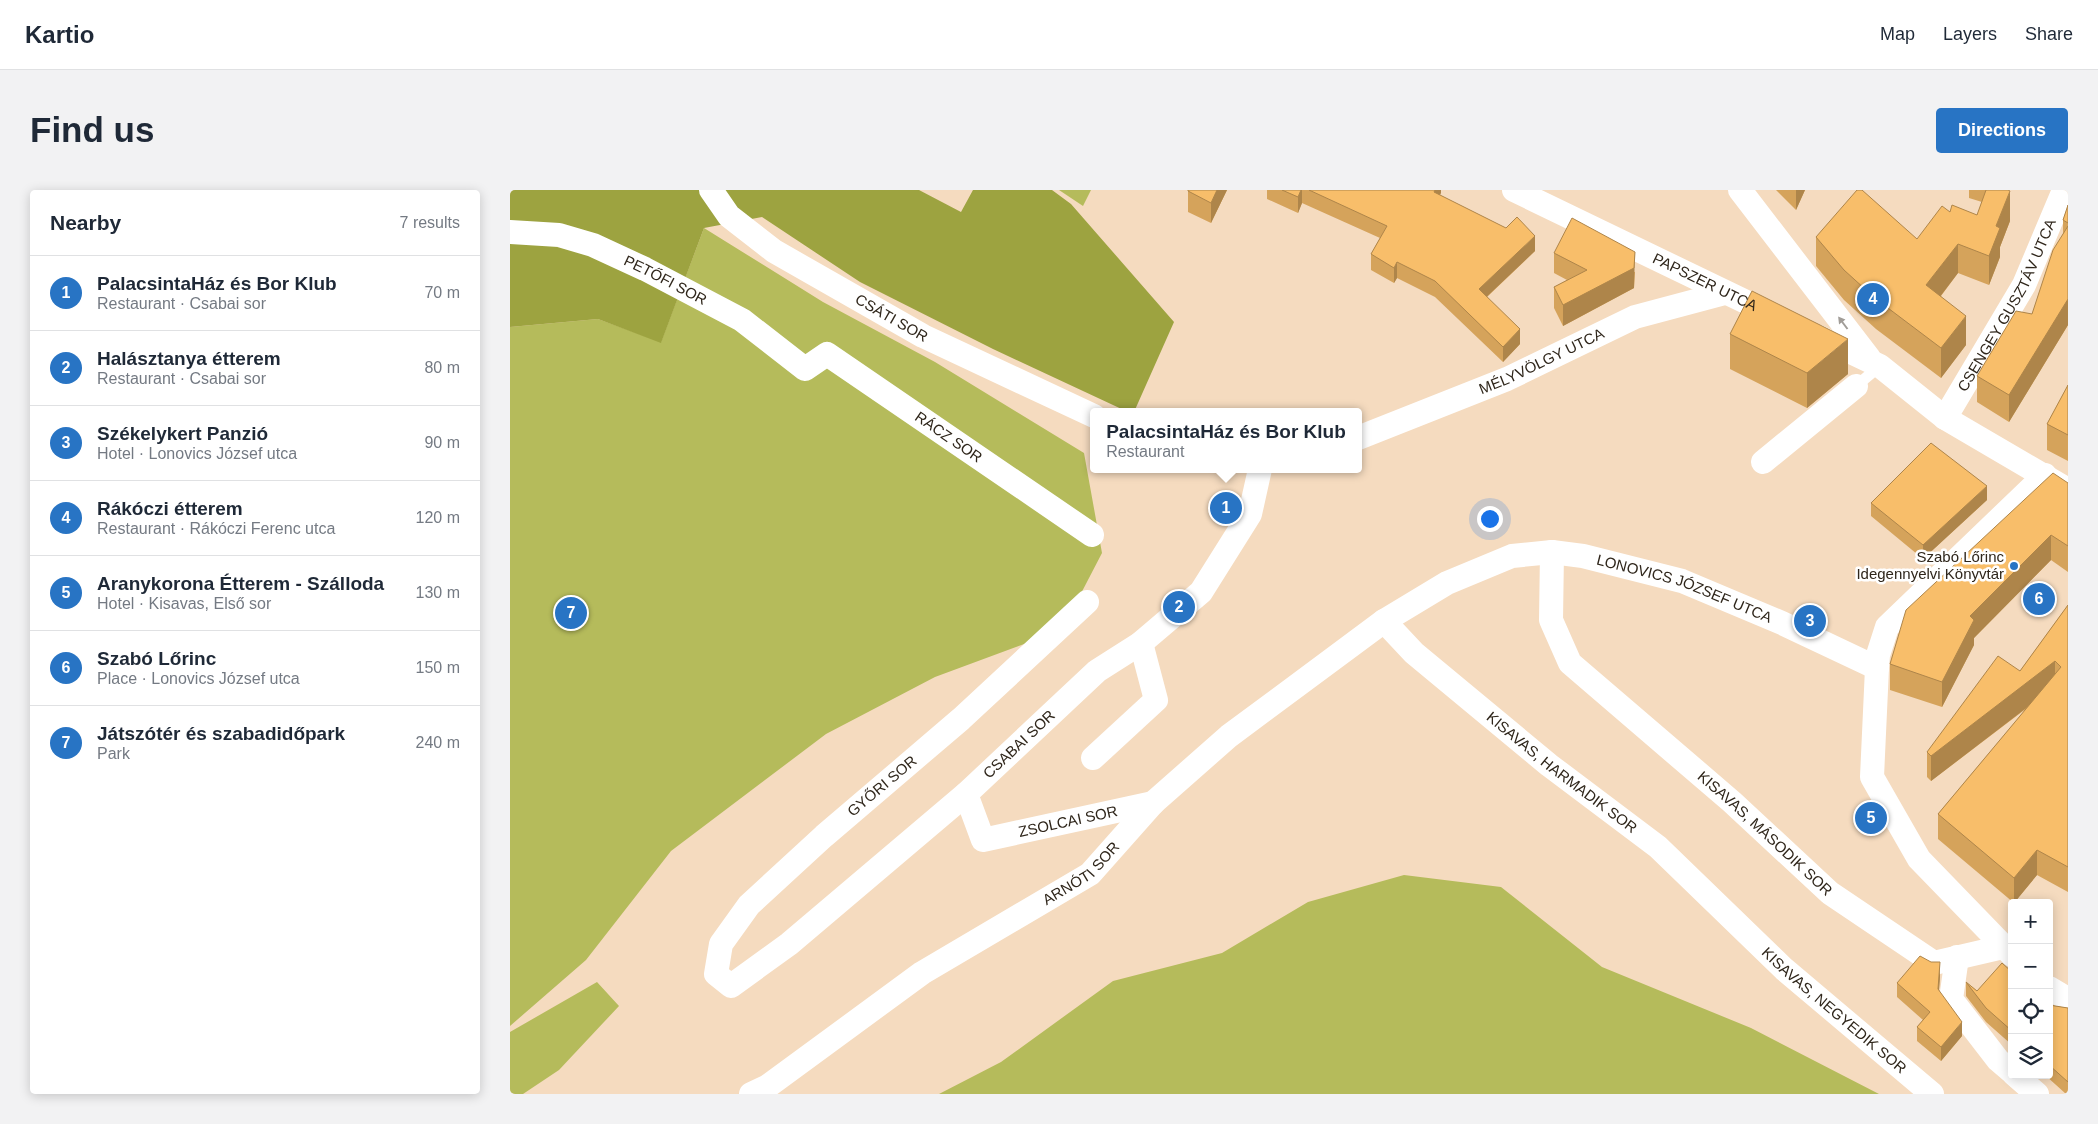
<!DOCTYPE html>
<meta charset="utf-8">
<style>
body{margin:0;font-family:Helvetica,sans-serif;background:#f2f2f3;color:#1f2937}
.controls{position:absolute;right:15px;bottom:15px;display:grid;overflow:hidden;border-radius:5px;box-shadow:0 2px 12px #0003}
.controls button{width:45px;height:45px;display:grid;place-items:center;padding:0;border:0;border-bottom:1px solid #e0e1e3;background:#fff;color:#1f2937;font:25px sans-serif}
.you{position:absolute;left:979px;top:328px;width:18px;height:18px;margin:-12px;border:4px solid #fff;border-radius:50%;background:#1a73e8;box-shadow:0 0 0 8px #1a73e833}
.badge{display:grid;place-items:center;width:32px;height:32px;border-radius:50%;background:#2874c4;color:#fff;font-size:16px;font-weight:700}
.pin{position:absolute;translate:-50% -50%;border:2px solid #fff;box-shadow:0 1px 5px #0006}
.popup{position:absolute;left:580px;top:218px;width:272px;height:65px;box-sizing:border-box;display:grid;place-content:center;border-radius:5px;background:#fff;filter:drop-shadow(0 1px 4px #0005);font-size:16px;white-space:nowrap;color:#747a83}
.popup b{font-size:19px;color:#1f2937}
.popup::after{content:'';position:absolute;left:50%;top:100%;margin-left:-10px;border:10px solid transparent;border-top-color:#fff}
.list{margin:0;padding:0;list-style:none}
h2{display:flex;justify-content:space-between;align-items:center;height:65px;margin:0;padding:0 20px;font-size:21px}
h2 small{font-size:16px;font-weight:400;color:#747a83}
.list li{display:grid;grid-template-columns:32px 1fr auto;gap:15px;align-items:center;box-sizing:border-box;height:75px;padding:0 20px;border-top:1px solid #e0e1e3}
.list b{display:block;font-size:19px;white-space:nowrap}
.list p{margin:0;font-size:16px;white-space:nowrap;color:#747a83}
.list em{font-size:16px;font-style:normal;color:#747a83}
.icon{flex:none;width:28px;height:28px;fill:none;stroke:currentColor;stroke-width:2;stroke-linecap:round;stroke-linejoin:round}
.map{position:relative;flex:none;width:1558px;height:904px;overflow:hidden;border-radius:5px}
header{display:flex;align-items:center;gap:30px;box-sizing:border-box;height:70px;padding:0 25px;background:#fff;border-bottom:1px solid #e0e1e3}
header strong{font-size:24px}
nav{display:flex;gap:28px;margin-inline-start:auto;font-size:18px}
.intro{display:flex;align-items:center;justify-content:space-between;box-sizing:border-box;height:120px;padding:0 30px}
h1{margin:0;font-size:35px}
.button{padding:12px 22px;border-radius:5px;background:#2874c4;color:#fff;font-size:18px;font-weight:700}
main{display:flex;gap:30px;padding:0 30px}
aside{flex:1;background:#fff;border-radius:5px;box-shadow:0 2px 12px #0003}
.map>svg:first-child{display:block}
</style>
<header>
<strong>Kartio</strong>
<nav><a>Map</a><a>Layers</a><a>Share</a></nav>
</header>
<div class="intro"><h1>Find us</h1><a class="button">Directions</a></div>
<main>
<aside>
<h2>Nearby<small>7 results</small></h2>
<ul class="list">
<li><span class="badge">1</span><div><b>PalacsintaHáz és Bor Klub</b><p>Restaurant · Csabai sor</p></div><em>70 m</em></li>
<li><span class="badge">2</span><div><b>Halásztanya étterem</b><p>Restaurant · Csabai sor</p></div><em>80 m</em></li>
<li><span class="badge">3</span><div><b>Székelykert Panzió</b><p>Hotel · Lonovics József utca</p></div><em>90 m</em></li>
<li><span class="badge">4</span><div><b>Rákóczi étterem</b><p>Restaurant · Rákóczi Ferenc utca</p></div><em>120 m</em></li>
<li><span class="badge">5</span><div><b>Aranykorona Étterem - Szálloda</b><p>Hotel · Kisavas, Első sor</p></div><em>130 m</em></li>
<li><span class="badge">6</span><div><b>Szabó Lőrinc</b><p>Place · Lonovics József utca</p></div><em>150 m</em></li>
<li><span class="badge">7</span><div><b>Játszótér és szabadidőpark</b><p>Park</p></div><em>240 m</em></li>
</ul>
</aside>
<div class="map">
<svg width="1558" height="904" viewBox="0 0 1558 904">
<rect width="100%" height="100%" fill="#f5dbbf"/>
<path fill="#b5bb5b" d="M 549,0 L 581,0 L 573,16 Z
M 194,38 L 313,112 L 425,172 L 574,263 L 592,363 L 552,440 L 425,487 L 316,544 L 161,661 L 76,770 L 0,836 L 0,137 L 88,129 L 151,152 Z
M 894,685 L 991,697 L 1092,777 L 1241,838 L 1369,904 L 429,904 L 491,872 L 603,791 L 712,763 L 798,712 Z
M 87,792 L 109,816 L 49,880 L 13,904 L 0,904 L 0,842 Z"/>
<path fill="#9da340" d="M 0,0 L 409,0 L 451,22 L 463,0 L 542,0 L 561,14 L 664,132 L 624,222 L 618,222 L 483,159 L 350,92 L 252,27 L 194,38 L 151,153 L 88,129 L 0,137 Z"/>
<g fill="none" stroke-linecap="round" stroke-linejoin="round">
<path stroke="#fff" stroke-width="11" d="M 1346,196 L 1370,176"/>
<g stroke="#fff" stroke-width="24">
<path id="s1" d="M 201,0 L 219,26 L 264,61 L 413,146 L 584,226"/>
<path id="s2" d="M 1004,0 L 1265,126"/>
<path d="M 1230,0 L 1359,168"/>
<path id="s3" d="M 0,42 L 49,45 L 83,55 L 135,79 L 232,130 L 295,179 L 317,164 L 582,345"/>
<path d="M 1309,147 L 1370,176 L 1435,228 L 1558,300"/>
<path id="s4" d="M 1435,228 L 1514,95 L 1554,0"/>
<path id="s5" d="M 848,248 L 997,189 L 1125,127 L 1215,103"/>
<path d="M 1253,272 L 1346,196"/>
<path id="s6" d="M 1042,362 L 1041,430 L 1060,473 L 1222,612 L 1320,703 L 1424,773 L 1493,757"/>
<path id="s7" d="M 577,412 L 451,529 L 314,646 L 239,715 L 211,754 L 206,784 L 221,796 L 279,754 L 456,604 L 587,481 L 631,453 L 691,402 L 740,324 L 750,279"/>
<path id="s8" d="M 874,431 L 904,463 L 1039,575 L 1148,657 L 1274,779 L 1422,904"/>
<path d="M 1367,478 L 1362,587 L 1409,669 L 1502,765"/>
<path d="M 583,568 L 646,510 L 631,453"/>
<path id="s9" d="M 456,604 L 473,650 L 643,613"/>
<path d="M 1447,767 L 1441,809 L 1488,870 L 1502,882"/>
<path d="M 1539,798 L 1558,809"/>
<path d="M 1505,885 L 1527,904"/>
<path id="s10" d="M 241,904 L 258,896 L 412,783 L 580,684 L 643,613 L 719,546 L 874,431 L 937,393 L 1002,366 L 1042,362 L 1073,366 L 1172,391 L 1272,433 L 1367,478 L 1368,465 L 1377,437 L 1535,285"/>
</g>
</g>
<path fill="#d5a35b" d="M 678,0 L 717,0 L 701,33 L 678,22 Z
M 757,0 L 931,0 L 930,5 L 1025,61 L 977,107 L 1010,154 L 993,172 L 925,107 L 887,88 L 884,93 L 861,80 L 861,64 L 870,48 L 792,13 L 788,23 L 757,9 Z
M 1266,0 L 1295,0 L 1286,20 Z
M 1459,0 L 1498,0 L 1500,31 L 1490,57 L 1490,67 L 1479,95 L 1448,83 L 1431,106 L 1456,155 L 1431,188 L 1366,139 L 1334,110 L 1306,76 L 1306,47 L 1407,49 L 1467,25 L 1472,12 L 1459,8 Z
M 1558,15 L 1558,135 L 1499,232 L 1467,212 L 1467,186 L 1522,124 L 1553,44 L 1553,30 Z
M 1044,63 L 1125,82 L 1124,98 L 1053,136 L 1044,118 L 1044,97 L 1057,90 L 1044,83 Z
M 1220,144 L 1338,184 L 1297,218 L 1220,179 Z
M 1558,195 L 1558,271 L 1537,260 L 1537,234 Z
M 1558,293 L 1558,382 L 1541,370 L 1464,448 L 1464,455 L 1432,517 L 1380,500 L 1380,474 Z
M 1477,310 L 1413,369 L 1361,326 L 1361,313 Z
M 1558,415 L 1558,702 L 1527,685 L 1504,713 L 1428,649 L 1428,624 L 1517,518 L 1421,591 L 1417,587 L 1417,562 L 1510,481 Z
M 1502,782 L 1502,855 L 1476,832 L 1456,806 L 1456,792 L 1467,801 Z
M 1430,786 L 1429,800 L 1452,846 L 1431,871 L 1407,851 L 1407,837 L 1413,830 L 1387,807 L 1387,793 Z
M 1539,815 L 1558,818 L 1558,904 L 1556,904 L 1535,885 L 1539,885 Z"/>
<path fill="#ae854a" d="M 707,0 L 717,0 L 701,33 L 701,13 Z
M 791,0 L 792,0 L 792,13 L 788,23 L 788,7 Z
M 925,0 L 931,0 L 931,3 L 924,17 L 924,2 Z
M 1286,0 L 1295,0 L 1286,20 Z
M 1500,1 L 1500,31 L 1490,57 L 1490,67 L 1479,95 L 1479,66 L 1486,36 Z
M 1025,46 L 1025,61 L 969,114 L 969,99 Z
M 1448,54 L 1448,83 L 1416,125 L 1416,95 Z
M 1125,62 L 1124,98 L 1053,136 L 1053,115 Z
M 887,72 L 887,88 L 884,93 L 884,78 Z
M 1558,109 L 1558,135 L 1499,232 L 1499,205 Z
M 1456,126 L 1456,155 L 1431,188 L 1431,158 Z
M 1010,139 L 1010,154 L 993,172 L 993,157 Z
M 1338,149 L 1338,184 L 1297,218 L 1297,183 Z
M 1477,296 L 1477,310 L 1413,369 L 1413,355 Z
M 1541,345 L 1541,370 L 1464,448 L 1464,455 L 1432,517 L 1432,492 L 1460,426 Z
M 1545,471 L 1545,496 L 1421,591 L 1421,566 Z
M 1527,660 L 1527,685 L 1504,713 L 1504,688 Z
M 1430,772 L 1430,786 L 1428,813 L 1428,799 Z
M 1452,832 L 1452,846 L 1431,871 L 1431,857 Z"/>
<path fill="#f8be6a" stroke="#ae854a" d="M 678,0 L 707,0 L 701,13 L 678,1 Z
M 772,0 L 791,0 L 788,7 Z
M 799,0 L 925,0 L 924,2 L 996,38 L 1007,27 L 1025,46 L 969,99 L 1010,139 L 993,157 L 925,91 L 887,72 L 884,78 L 861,64 L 877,36 Z
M 1347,0 L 1352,0 L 1407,49 L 1432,16 L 1440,22 L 1442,15 L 1467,25 L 1476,0 L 1498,0 L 1500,1 L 1486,36 L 1490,38 L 1479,66 L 1448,54 L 1416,95 L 1456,126 L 1431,158 L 1366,109 L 1334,80 L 1306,47 Z
M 1558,15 L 1558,33 L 1553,30 Z
M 1062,28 L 1125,62 L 1124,78 L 1053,115 L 1044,97 L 1077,80 L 1044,63 Z
M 1558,36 L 1558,109 L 1499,205 L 1467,186 L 1506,121 L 1522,124 L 1543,60 Z
M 1242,101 L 1338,149 L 1297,183 L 1220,144 Z
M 1558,195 L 1558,245 L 1537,234 Z
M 1421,253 L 1477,296 L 1413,355 L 1361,313 Z
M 1543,283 L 1558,293 L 1558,356 L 1541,345 L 1460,426 L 1464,430 L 1432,492 L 1380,474 L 1396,420 Z
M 1558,415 L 1558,677 L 1527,660 L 1504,688 L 1428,624 L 1551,477 L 1545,471 L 1421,566 L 1417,562 L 1488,466 L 1510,481 Z
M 1410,766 L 1421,772 L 1430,772 L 1428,799 L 1452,832 L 1431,857 L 1407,837 L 1420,822 L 1387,793 Z
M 1492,773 L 1502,782 L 1502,841 L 1476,818 L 1456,792 L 1467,801 Z
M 1539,815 L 1558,818 L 1558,892 L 1539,875 Z"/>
<defs><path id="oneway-solid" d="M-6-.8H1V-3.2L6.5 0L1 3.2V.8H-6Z" transform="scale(1.25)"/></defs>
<use fill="#a19d98" href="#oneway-solid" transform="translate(1333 133) rotate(-127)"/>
<circle fill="#2874c4" stroke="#fff" stroke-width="2" cx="1504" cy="376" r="5"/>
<g text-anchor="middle" stroke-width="5" stroke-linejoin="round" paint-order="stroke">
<g font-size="15" fill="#2f261b" stroke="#fff">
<text dy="5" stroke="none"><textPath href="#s3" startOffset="165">PETŐFI SOR</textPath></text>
<text dy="5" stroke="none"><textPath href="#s2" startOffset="212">PAPSZER UTCA</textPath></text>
<text dy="5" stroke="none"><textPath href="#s4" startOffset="129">CSENGEY GUSZTÁV UTCA</textPath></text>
<text dy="5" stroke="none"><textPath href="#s1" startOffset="224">CSÁTI SOR</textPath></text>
<text dy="5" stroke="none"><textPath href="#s5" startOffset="199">MÉLYVÖLGY UTCA</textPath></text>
<text dy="5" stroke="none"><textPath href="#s3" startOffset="505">RÁCZ SOR</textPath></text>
<text dy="5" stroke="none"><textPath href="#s10" startOffset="1116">LONOVICS JÓZSEF UTCA</textPath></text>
<text dy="5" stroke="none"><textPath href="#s7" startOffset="928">CSABAI SOR</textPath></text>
<text dy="5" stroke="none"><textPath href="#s8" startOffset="234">KISAVAS, HARMADIK SOR</textPath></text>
<text transform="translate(372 596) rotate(-40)" y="5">GYŐRI SOR</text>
<text dy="5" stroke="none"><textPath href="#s9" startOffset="136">ZSOLCAI SOR</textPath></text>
<text dy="5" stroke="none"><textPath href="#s6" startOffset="374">KISAVAS, MÁSODIK SOR</textPath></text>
<text dy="5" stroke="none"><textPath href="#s10" startOffset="398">ARNÓTI SOR</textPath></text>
<text dy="5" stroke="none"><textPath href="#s8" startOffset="596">KISAVAS, NEGYEDIK SOR</textPath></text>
</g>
<g font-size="15" fill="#2f261b" stroke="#fff" text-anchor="end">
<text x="1494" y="372">Szabó Lőrinc<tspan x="1494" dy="17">Idegennyelvi Könyvtár</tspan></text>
</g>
</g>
</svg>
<div class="controls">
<button>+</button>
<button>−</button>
<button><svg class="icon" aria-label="locate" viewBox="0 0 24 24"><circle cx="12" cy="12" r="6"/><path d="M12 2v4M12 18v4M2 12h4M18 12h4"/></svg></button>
<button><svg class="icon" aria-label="layers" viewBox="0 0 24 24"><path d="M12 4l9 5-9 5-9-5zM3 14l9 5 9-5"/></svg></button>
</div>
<div class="you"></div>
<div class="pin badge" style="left:716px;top:318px">1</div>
<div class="popup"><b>PalacsintaHáz és Bor Klub</b>Restaurant</div>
<div class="pin badge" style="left:669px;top:417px">2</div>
<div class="pin badge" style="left:1300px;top:431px">3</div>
<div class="pin badge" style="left:1363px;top:109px">4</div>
<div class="pin badge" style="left:1361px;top:628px">5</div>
<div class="pin badge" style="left:1529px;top:409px">6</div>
<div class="pin badge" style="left:61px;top:423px">7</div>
</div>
</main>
